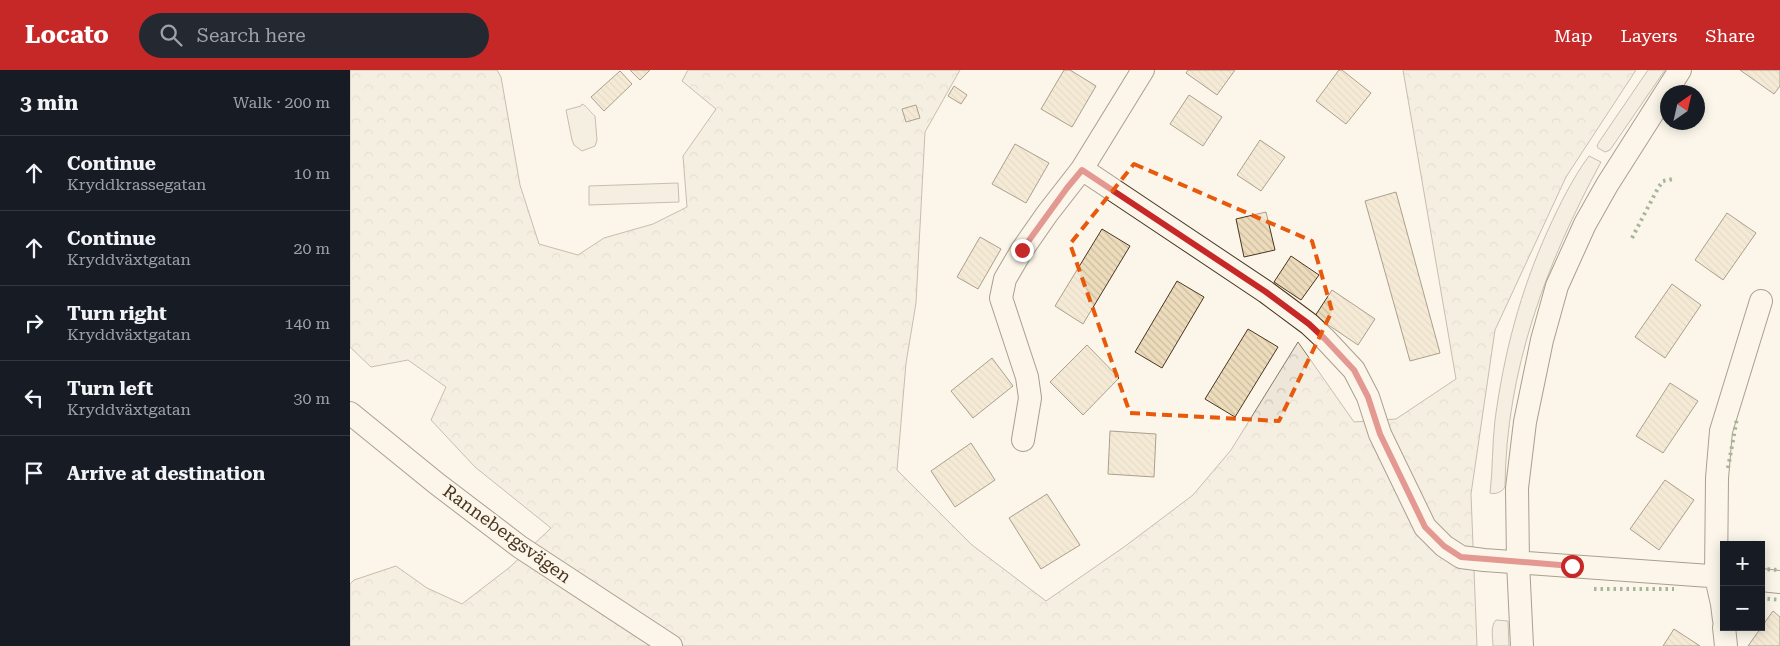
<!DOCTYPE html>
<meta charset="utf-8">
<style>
body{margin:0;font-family:"Roboto Serif",serif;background:#242831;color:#f1f3f6}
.controls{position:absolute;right:15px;bottom:15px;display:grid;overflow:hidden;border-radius:0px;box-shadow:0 2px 12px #0003}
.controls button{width:45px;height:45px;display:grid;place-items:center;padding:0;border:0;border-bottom:1px solid #363941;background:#171b24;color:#f1f3f6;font:25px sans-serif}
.compass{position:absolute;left:1310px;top:15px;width:45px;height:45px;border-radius:50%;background:#171b24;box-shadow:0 2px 12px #0003;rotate:34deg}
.stop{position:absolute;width:15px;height:15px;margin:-11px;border:4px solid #c62828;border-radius:50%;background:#fff}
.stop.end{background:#c62828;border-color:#fff;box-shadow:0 1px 5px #0008}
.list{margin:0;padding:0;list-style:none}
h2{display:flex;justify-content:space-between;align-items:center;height:65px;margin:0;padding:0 20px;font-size:21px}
h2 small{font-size:16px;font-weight:400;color:#9ea1a6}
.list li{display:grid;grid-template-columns:32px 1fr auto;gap:15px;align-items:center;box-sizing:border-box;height:75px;padding:0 20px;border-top:1px solid #363941}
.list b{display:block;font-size:19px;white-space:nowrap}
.list p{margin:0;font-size:16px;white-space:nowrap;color:#9ea1a6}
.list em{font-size:16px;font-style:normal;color:#9ea1a6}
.icon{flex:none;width:28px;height:28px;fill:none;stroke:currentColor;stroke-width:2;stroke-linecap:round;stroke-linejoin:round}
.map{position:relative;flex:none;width:1430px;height:576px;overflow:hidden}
header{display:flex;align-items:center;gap:30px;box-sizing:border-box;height:70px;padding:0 25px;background:#c62828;color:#fff}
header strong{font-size:24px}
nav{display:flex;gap:28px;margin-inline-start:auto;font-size:18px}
.search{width:350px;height:45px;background:#242831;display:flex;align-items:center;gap:12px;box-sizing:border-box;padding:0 18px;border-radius:28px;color:#9ea1a6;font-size:19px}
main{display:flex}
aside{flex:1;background:#171b24}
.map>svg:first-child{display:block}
</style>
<header>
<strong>Locato</strong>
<div class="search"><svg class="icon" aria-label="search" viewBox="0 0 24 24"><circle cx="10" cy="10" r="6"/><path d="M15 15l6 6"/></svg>Search here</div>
<nav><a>Map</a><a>Layers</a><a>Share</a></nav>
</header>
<main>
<aside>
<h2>3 min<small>Walk · 200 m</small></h2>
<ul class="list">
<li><svg class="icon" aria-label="ahead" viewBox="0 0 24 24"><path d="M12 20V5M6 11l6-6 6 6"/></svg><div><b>Continue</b><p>Kryddkrassegatan</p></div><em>10 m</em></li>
<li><svg class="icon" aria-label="ahead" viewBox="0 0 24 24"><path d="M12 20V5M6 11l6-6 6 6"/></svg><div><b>Continue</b><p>Kryddväxtgatan</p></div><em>20 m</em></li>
<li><svg class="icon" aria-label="right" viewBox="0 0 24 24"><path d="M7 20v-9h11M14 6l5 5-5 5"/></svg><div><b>Turn right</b><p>Kryddväxtgatan</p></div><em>140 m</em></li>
<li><svg class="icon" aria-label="left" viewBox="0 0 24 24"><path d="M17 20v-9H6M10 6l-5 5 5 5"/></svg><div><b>Turn left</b><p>Kryddväxtgatan</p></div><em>30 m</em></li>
<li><svg class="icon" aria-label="arrive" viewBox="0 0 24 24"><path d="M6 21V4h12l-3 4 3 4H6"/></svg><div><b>Arrive at destination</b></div></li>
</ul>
</aside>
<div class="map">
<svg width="1430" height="576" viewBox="0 0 1430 576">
<defs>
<pattern id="forest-crowns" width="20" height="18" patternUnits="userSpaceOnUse" patternTransform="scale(1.25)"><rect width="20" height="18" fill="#ede6d9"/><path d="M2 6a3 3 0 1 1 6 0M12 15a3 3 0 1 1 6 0" fill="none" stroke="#cdc6ba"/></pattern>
<pattern id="building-back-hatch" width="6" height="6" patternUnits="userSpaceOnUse" patternTransform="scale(1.25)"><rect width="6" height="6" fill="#ecdcbc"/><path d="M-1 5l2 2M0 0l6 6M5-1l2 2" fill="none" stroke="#ccbda1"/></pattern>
</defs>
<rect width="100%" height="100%" fill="#fbf6e9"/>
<path fill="#ede6d9" stroke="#887966" d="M 1298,0 L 1315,0 L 1260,80 L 1255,82 L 1248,78 L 1247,76 L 1249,72 Z
M 232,34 C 237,36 241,43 245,46 L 247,70 L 245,76 L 232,81 L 224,75 L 222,70 L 216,40 L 231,36 Z
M 1239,86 L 1251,92 C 1196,194 1156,300 1155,417 C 1152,422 1145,425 1140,423 C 1143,399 1142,374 1145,350 C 1154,283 1170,222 1198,160 C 1210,134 1222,109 1239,86 Z
M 1146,550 L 1158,551 L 1159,576 L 1143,576 C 1143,568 1140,556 1146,550 Z"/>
<path fill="url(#forest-crowns)" stroke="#887966" d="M 0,0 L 147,0 L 151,7 L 170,115 L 189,174 L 228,185 L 254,168 L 303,154 L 337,137 L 333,86 L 366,39 L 332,11 L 338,0 L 610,0 L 575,62 L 566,233 L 556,293 L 547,400 L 622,475 L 696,531 L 774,477 L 843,425 L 881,380 L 948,272 L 1004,352 L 1046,349 L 1106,309 L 1053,0 L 1286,0 L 1216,107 L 1145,260 L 1121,424 L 1127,576 L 0,576 L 0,514 L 4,510 L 46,496 L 77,518 L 112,534 L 160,497 L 201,458 L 125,397 L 81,350 L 96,317 L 58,290 L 21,297 L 0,277 Z"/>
<path fill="#ede7d9" stroke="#887966" d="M 328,113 L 329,132 L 239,135 L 239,116 Z"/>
<path fill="url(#building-back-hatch)" stroke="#4a3520" d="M 280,0 L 300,0 L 290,10 Z
M 714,0 L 720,0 L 746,16 L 722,57 L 691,39 Z
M 838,0 L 885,0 L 867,25 L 836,3 Z
M 989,0 L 992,0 L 1021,23 L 996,54 L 966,31 Z
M 1390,0 L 1430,0 L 1430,16 L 1424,24 Z
M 270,1 L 282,14 L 254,41 L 241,27 Z
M 604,16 L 617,25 L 611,34 L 598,26 Z
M 839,25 L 872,47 L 853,76 L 820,54 Z
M 566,35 L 570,48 L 556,52 L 552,39 Z
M 910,70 L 935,87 L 911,121 L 887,105 Z
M 665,74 L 699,93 L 676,133 L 642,114 Z
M 1046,122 L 1090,283 L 1060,291 L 1015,131 Z
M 916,142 L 925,180 L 894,187 L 886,149 Z
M 1377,143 L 1406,163 L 1373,210 L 1345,190 Z
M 752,159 L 780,176 L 733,254 L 705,236 Z
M 630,167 L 651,179 L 628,219 L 607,207 Z
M 941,186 L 969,205 L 951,230 L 924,212 Z
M 827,211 L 854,227 L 812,298 L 785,282 Z
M 1322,214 L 1351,235 L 1315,288 L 1285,267 Z
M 982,220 L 1025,249 L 1008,275 L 965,246 Z
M 898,259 L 928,277 L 885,347 L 855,329 Z
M 737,275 L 769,308 L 733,345 L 700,312 Z
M 642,288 L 663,316 L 623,348 L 601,321 Z
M 1320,313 L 1348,331 L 1313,383 L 1286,366 Z
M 760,361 L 806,364 L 804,407 L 758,404 Z
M 621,373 L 645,410 L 605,437 L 581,401 Z
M 1315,410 L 1344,430 L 1309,480 L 1280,459 Z
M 697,424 L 730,475 L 691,499 L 659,448 Z
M 1423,541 L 1430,547 L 1430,576 L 1398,576 Z
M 1324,559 L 1350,576 L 1313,576 Z"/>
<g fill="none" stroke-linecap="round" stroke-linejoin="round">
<g stroke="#4a3520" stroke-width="24">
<path id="street" d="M 732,99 L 793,0
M 0,343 L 86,413 L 170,477 L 321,576
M 673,370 L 680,328 L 677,307 L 651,228 L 655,209 L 672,180 L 697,144 L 732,99 L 916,222 L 959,254 L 975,269 L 1004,300 L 1018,327 L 1030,364 L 1075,457 L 1094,476 L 1111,487 L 1134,490 L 1374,507
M 1411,510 L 1430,512
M 1374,550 L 1372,534 L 1366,507 L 1367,408 L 1371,361 L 1411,231
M 1374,557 L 1376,576
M 1172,576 L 1168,492 L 1167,418 L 1175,352 L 1192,270 L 1207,216 L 1235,154 L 1257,115 L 1330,0"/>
</g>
<use href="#street" stroke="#fbf6e9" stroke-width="22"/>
<path stroke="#436837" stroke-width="4" stroke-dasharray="2.5 4" stroke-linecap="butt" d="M 1282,168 L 1308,118 L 1313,111 L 1323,109
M 1378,398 L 1387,348
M 1411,499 L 1430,500
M 1244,519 L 1324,519
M 1411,528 L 1430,530"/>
</g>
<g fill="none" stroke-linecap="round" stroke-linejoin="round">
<path stroke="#c62828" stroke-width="6" d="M 672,180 L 717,118 L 732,100 L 916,222 L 959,254 L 975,269 L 1004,300 L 1018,327 L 1030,364 L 1075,457 L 1094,476 L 1111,487 L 1222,496"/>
</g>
<path d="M0 0H1430V576H0ZM 784,94 L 962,171 L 982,241 L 929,351 L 780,343 L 720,174 Z" fill="#fbf6e9" fill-opacity=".55" fill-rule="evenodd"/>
<path fill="none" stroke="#e8590c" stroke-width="4" stroke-dasharray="10 6" stroke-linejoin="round" d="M 784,94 L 962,171 L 982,241 L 929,351 L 780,343 L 720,174 Z"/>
<g text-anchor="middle" stroke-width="4" stroke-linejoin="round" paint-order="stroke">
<g font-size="18" fill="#4a3520" stroke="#fbf6e9">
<text transform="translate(157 464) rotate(36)" y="6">Rannebergsvägen</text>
</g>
</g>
</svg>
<div class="controls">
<button>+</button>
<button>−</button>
</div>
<svg class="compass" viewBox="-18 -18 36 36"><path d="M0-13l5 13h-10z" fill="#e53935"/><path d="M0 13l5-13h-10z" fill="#9ea1a6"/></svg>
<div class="stop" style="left:1222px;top:496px"></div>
<div class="stop end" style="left:672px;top:180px"></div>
</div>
</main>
